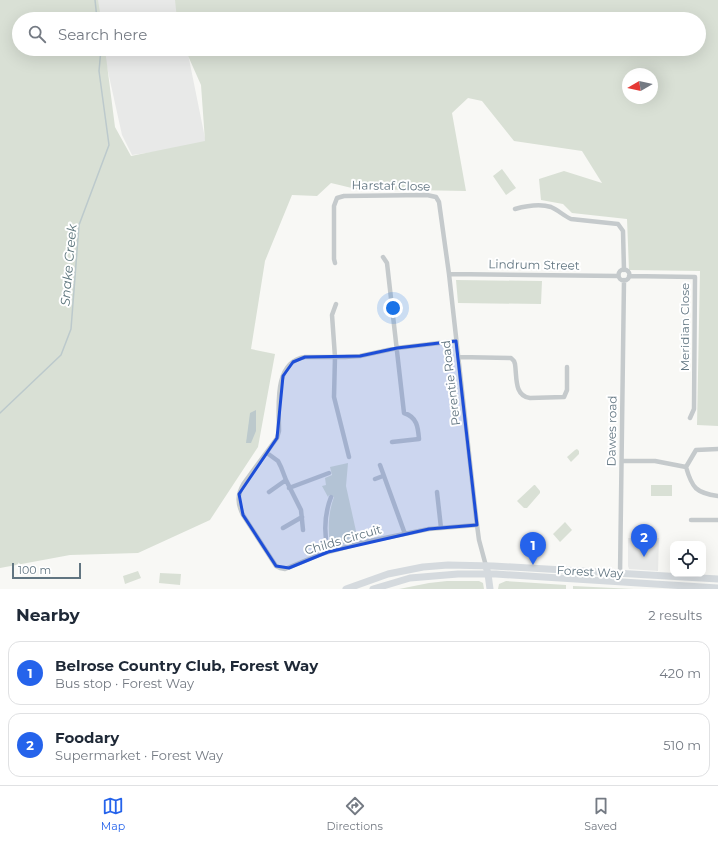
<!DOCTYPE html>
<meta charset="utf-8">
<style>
body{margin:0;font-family:Montserrat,sans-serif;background:#f6f6f7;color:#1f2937}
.controls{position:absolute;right:12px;bottom:12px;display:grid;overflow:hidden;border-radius:8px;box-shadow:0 4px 16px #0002}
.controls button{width:36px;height:36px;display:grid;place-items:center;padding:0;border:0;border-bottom:1px solid #e0e1e3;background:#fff;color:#1f2937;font:20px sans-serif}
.compass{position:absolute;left:622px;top:68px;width:36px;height:36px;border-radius:50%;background:#fff;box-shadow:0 4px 16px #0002;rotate:261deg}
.scale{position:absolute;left:12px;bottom:10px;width:69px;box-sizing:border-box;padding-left:4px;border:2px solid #617581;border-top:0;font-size:11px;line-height:14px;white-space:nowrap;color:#617581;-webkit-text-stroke:3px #fff;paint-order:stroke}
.you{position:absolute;left:393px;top:308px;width:14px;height:14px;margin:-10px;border:3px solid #fff;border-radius:50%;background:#1a73e8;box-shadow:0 0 0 6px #1a73e833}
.badge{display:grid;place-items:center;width:26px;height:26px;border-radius:50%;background:#2563eb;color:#fff;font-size:13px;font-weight:700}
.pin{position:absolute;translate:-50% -33px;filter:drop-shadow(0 1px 2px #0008)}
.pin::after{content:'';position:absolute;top:21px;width:14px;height:12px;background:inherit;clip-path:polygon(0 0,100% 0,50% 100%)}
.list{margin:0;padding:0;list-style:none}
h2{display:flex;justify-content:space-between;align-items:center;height:52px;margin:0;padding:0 16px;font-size:17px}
h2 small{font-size:13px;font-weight:400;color:#747a83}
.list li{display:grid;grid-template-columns:26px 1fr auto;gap:12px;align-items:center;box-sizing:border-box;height:64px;margin:0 8px 8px;padding:0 8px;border:1px solid #e0e1e3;border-radius:12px}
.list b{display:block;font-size:15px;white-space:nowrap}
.list p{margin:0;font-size:13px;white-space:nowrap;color:#747a83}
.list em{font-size:13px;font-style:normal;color:#747a83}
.icon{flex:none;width:22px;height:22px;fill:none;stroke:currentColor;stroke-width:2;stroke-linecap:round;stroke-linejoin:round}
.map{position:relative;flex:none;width:718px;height:589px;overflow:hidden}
.search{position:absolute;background:#fff;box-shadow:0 4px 16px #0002;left:12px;right:12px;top:12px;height:44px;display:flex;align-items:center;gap:10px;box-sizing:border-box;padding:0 14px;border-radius:22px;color:#747a83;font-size:15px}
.sheet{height:196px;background:#fff}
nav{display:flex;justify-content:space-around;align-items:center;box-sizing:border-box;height:56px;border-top:1px solid #e0e1e3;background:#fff;font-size:11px;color:#747a83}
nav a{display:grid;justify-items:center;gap:2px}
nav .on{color:#2563eb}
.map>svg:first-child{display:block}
</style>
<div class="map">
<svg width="718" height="589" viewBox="0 0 718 589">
<rect width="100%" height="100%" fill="#f8f8f5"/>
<path fill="#e8e9e8" d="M 92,0 L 180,0 L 182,19 L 96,19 Z
M 103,49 L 187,49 L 206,143 L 190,147 L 132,155 L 122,135 Z
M 628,538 L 659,538 L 658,571 L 629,569 L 628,566 Z"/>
<path fill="#d9e0d5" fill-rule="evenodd" d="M 0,0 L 98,0 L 101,19 L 19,19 L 19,49 L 105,49 L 115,127 L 131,156 L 205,141 L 201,85 L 185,49 L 699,49 L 699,19 L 177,19 L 175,0 L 718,0 L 718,426 L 697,425 L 700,271 L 629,270 L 627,219 L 572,213 L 563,204 L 541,200 L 539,179 L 564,171 L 602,183 L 582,151 L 514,141 L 482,101 L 468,98 L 452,113 L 466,191 L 356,189 L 331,183 L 317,196 L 292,195 L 265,261 L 251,349 L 275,354 L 258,447 L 210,520 L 138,553 L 70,555 L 0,568 ZM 628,74 L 652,74 L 652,98 L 628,98 Z
M 502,169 L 516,188 L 506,195 L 493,176 Z
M 456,280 L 542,281 L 541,304 L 458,303 Z
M 577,449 L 579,451 L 579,454 L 571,462 L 567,457 L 575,450 Z
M 348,463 L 346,486 L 358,540 L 335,547 L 330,545 C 328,529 328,513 334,497 L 329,495 L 328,497 L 322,486 L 326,485 L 325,478 L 332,475 L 330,467 Z
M 534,485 L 535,485 L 540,491 L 540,493 L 527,508 L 524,508 L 517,501 Z
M 651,485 L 672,485 L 672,496 L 651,496 Z
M 565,522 L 572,530 L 560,542 L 553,534 Z
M 138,571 L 141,578 L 125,584 L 123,576 Z
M 160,573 L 181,574 L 180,585 L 159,583 Z
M 447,581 L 479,581 L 483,583 L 484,589 L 399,589 L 429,583 Z
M 506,581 L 566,585 L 566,589 L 498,589 L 499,584 Z
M 573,586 L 634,589 L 573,589 Z"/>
<path fill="#bcc9cc" d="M 256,410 L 256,431 L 251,443 L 246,443 L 250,413 Z"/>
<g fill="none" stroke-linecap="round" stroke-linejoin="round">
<path stroke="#bcc9cc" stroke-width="1.5" d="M 95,0 L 97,19
M 0,413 L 61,355 L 71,329 L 79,225 L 109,145 L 99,71 L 101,49"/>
<path stroke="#c5cacc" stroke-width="4.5" d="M 515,209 C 526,206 541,204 551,207 C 558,210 564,216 571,219 L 618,224 L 623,231 L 624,270
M 383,257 L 387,263 L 404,413 C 417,417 418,427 419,439 L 392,442
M 335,263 L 334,259 L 334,206 L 337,198 L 344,196 L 427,195 L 436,197 L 439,202 L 449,274 L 477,525 L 479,540 L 486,566
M618.5 275a5.5 5.5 0 1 1 11 0a5.5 5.5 0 1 1-11 0Z
M 449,274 L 618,276
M 629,276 L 695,277 L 694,409 L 690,418
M 336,304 L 332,315 L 335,357 L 334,397 L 349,457
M 456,341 L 397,348 L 360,356 L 345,357 L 305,357 C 273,362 279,407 279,431 L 277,438 L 244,483 C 237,495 237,503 243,515 L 276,566 L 280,568 L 285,569 L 321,554 L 365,542 L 429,529 L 477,525
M 458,357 L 511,358 L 514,361 L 515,364 C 517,377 514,396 530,398 L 564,397 L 567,390 L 567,367
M 718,449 L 696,450 L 686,467 C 692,488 696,493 718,496
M 267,453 L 278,461 L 281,467 L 286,480 L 301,510 L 303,530
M 622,461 L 655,461 L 686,467
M 380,465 L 405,534
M 375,479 L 383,476
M 289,488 L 329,473
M 269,492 L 286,480
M 437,492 L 441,528
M 691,520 L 718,520
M 283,528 L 302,517
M 328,552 C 324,534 324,515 331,497
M 620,575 L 624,280"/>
<path stroke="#d5dade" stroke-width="7" d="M 486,566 L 488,574 L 490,589"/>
<path stroke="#d5dade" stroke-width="7" d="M 346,589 L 388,574 L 423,567 L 448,565 L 493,566 L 718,579
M 373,589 L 410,578 L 458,574 L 496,574 L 718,588"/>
</g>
<path fill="#1d4ed8" fill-opacity="0.2" stroke="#1d4ed8" stroke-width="3" stroke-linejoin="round" d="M 456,341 L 477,525 L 429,529 L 328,552 L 289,568 L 276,566 L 243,515 L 239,494 L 277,438 L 283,376 L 293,362 L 305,357 L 360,356 L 397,348 Z"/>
<g text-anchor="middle" stroke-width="4" stroke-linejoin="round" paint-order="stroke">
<g font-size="12" fill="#617581" stroke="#fff">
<text transform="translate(391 186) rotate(1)" y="4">Harstaf Close</text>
<text transform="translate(534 265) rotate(1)" y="4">Lindrum Street</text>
<text transform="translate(685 327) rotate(-90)" y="4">Meridian Close</text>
<text transform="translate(451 383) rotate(-97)" y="4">Perentie Road</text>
<text transform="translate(612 431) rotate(-89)" y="4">Dawes road</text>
<text transform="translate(343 540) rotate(-16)" y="4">Childs Circuit</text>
<text transform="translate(590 572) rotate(3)" y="4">Forest Way</text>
</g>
<g font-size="13" font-style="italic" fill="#5c757c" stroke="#fff">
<text transform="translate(68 265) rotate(-85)" y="5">Snake Creek</text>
</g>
</g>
</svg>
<div class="controls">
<button><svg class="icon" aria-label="locate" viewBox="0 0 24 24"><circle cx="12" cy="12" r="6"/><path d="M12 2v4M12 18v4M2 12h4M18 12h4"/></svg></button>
</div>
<svg class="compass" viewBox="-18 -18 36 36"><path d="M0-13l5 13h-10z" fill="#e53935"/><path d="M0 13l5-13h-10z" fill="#747a83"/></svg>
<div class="scale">100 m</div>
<div class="you"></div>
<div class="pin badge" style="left:533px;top:565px">1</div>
<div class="pin badge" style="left:644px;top:557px">2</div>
<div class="search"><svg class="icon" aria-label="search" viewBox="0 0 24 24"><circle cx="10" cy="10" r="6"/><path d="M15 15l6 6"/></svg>Search here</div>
</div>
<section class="sheet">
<h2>Nearby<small>2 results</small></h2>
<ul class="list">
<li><span class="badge">1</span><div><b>Belrose Country Club, Forest Way</b><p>Bus stop · Forest Way</p></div><em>420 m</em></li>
<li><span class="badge">2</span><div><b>Foodary</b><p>Supermarket · Forest Way</p></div><em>510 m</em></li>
</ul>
</section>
<nav>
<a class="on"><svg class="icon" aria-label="map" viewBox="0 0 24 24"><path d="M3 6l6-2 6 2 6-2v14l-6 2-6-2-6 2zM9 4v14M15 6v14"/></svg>Map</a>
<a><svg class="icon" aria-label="directions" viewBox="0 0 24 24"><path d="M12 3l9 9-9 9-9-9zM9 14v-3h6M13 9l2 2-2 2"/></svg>Directions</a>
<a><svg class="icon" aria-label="saved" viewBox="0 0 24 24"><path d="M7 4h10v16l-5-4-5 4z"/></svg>Saved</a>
</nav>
